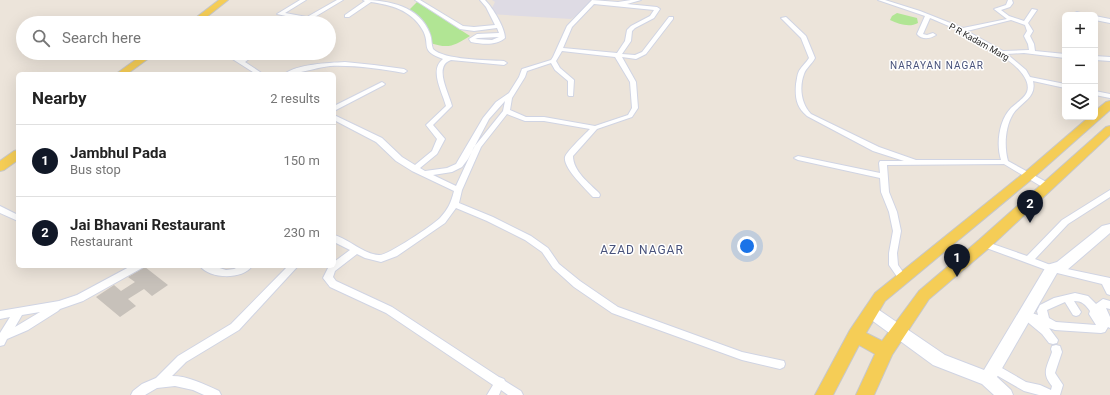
<!DOCTYPE html>
<meta charset="utf-8">
<style>
body{margin:0;font-family:Roboto,sans-serif;background:#f6f6f6;color:#222}
.controls{position:absolute;right:12px;top:12px;display:grid;overflow:hidden;border-radius:6px;box-shadow:0 4px 16px #0002}
.controls button{width:36px;height:36px;display:grid;place-items:center;padding:0;border:0;border-bottom:1px solid #e0e0e0;background:#fff;color:#222;font:20px sans-serif}
.you{position:absolute;left:747px;top:246px;width:14px;height:14px;margin:-10px;border:3px solid #fff;border-radius:50%;background:#1a73e8;box-shadow:0 0 0 6px #1a73e833}
.badge{display:grid;place-items:center;width:26px;height:26px;border-radius:50%;background:#111827;color:#fff;font-size:13px;font-weight:700}
.pin{position:absolute;translate:-50% -33px;filter:drop-shadow(0 1px 2px #0008)}
.pin::after{content:'';position:absolute;top:21px;width:14px;height:12px;background:inherit;clip-path:polygon(0 0,100% 0,50% 100%)}
.list{margin:0;padding:0;list-style:none}
h2{display:flex;justify-content:space-between;align-items:center;height:52px;margin:0;padding:0 16px;font-size:17px}
h2 small{font-size:13px;font-weight:400;color:#767676}
.list li{display:grid;grid-template-columns:26px 1fr auto;gap:12px;align-items:center;box-sizing:border-box;height:72px;padding:0 16px;border-top:1px solid #e0e0e0}
.list b{display:block;font-size:15px;white-space:nowrap}
.list p{margin:0;font-size:13px;white-space:nowrap;color:#767676}
.list em{font-size:13px;font-style:normal;color:#767676}
.icon{flex:none;width:22px;height:22px;fill:none;stroke:currentColor;stroke-width:2;stroke-linecap:round;stroke-linejoin:round}
.map{position:relative;flex:none;width:1110px;height:395px;overflow:hidden}
.search{position:absolute;background:#fff;box-shadow:0 4px 16px #0002;left:16px;top:16px;width:320px;height:44px;display:flex;align-items:center;gap:10px;box-sizing:border-box;padding:0 14px;border-radius:22px;color:#767676;font-size:15px}
.panel{position:absolute;background:#fff;box-shadow:0 4px 16px #0002;left:16px;top:72px;width:320px;height:196px;border-radius:6px}
.map>svg:first-child{display:block}
</style>
<div class="map">
<svg width="1110" height="395" viewBox="0 0 1110 395">
<rect width="100%" height="100%" fill="#ece4da"/>
<path fill="#dedbe4" d="M 492,0 L 593,0 L 577,15 L 571,19 L 489,14 L 495,2 Z"/>
<path fill="#b1e594" d="M 417,2 L 470,36 C 454,46 449,49 430,43 L 428,28 L 409,10 Z
M 897,13 L 917,18 L 918,23 C 909,28 899,24 890,20 L 892,16 Z"/>
<path fill="#c7c1ba" d="M 145,267 L 168,285 L 152,296 L 144,289 L 128,299 L 136,306 L 120,317 L 96,297 L 114,285 L 121,291 L 135,282 L 128,277 Z"/>
<g fill="none" stroke-linecap="round" stroke-linejoin="round">
<g stroke="#d0d4e3" stroke-width="2">
<path id="street" d="M 300,0 L 306,0 L 285,13 L 307,17 L 337,0 L 343,0 L 308,21 L 277,14 Z
M 363,0 C 388,0 420,6 430,34 C 432,39 431,44 433,49 C 444,60 487,60 504,61 L 507,63 L 504,65 L 451,60 C 433,66 449,93 452,106 L 433,125 L 445,139 L 437,154 L 420,168 L 425,171 L 447,168 L 456,164 L 483,118 L 496,102 L 509,93 L 519,77 L 522,69 L 551,60 L 553,57 L 567,26 L 592,0 L 618,2 L 631,0 L 641,0 L 627,4 L 657,7 L 660,9 L 654,18 L 635,28 L 632,31 L 631,41 L 622,54 L 635,55 L 642,52 L 669,17 L 673,17 L 673,19 L 646,54 L 636,59 L 622,57 L 636,82 L 638,108 L 632,117 L 597,129 L 573,156 C 573,171 589,183 599,193 L 600,195 L 599,197 L 593,197 C 586,189 563,168 565,157 C 566,152 585,134 590,129 L 544,121 L 525,121 L 507,114 L 481,147 L 462,190 L 459,203 L 493,217 L 531,236 L 548,248 L 559,264 L 580,281 L 618,307 L 742,352 L 784,361 L 785,364 L 784,367 L 780,369 L 742,360 L 612,313 L 574,287 L 553,268 L 542,252 L 525,240 L 487,221 L 456,208 L 445,223 L 397,256 L 381,262 L 365,258 L 357,254 L 335,271 L 333,277 L 336,281 L 392,307 L 499,377 L 504,379 L 505,381 L 521,391 L 523,395 L 508,395 L 501,390 L 499,395 L 487,395 L 493,385 L 386,313 L 330,287 L 323,278 L 329,266 L 334,266 L 334,262 L 350,250 L 334,242 L 334,235 C 349,239 363,254 379,255 C 387,256 433,225 440,218 C 448,209 451,203 454,191 L 412,171 L 396,161 L 376,142 L 334,120 L 334,115 L 382,138 L 402,157 L 415,165 L 432,151 L 437,139 L 426,125 L 446,106 C 442,91 429,70 443,59 C 418,50 432,45 422,29 C 411,10 391,5 371,2 L 349,17 L 345,17 L 345,15 L 365,1 ZM 594,4 L 654,10 L 650,16 L 631,26 L 627,30 L 625,41 L 617,53 L 563,48 L 572,27 ZM 562,51 L 615,57 L 630,82 L 632,108 L 628,115 L 595,126 L 544,117 L 526,117 L 510,110 L 512,98 L 525,77 L 527,71 L 551,63 L 555,70 L 568,81 L 568,95 L 569,96 L 573,96 L 574,80 L 560,68 L 556,61 ZM 505,101 L 503,111 L 474,147 L 456,186 L 433,175 L 452,172 L 462,167 L 468,159 L 489,119 Z
M 415,0 L 420,0 L 463,26 L 474,27 L 495,25 L 486,7 L 480,0 L 485,0 C 493,8 505,28 505,38 C 496,46 482,44 471,42 L 469,39 L 477,34 L 499,33 L 497,28 L 474,31 L 460,29 ZM 499,37 L 492,40 L 475,39 L 478,38 Z
M 878,0 L 885,0 L 920,11 L 963,28 L 1007,19 L 994,9 L 1006,5 L 1008,0 L 1012,0 L 1013,3 L 1010,7 L 1001,10 L 1009,16 L 1024,21 L 1032,9 L 1037,10 L 1028,23 L 1033,31 L 1030,36 L 1034,44 L 1035,51 L 1065,54 L 1065,58 L 1024,53 L 1007,54 L 1026,70 L 1030,77 L 1065,84 L 1065,88 L 1033,81 C 1037,98 1021,102 1013,114 C 1005,127 1004,147 1008,161 L 1050,184 L 1051,186 L 1050,188 L 1044,188 L 1004,164 L 887,165 L 889,192 L 897,212 L 901,231 L 897,253 L 898,265 L 908,279 L 906,281 L 903,283 L 900,281 L 889,265 L 889,253 L 893,231 L 889,212 L 881,192 L 880,178 L 798,160 L 794,158 L 798,156 L 880,173 L 879,163 L 880,161 L 904,161 L 873,151 L 807,116 C 796,107 795,97 796,84 C 797,79 797,75 799,71 C 802,66 806,63 809,58 L 801,38 L 781,18 L 786,17 L 806,36 L 815,58 C 812,64 806,68 804,74 C 799,87 801,104 811,114 L 879,147 L 916,160 L 1001,160 C 996,144 999,120 1011,108 C 1016,103 1024,99 1027,92 C 1037,64 950,26 930,18 L 923,34 L 927,35 L 933,33 L 936,35 C 930,39 922,40 917,34 L 925,16 ZM 1011,20 L 1025,25 L 1027,31 L 1024,36 L 1028,44 L 1029,50 L 1003,51 L 967,31 Z
M 1077,12 L 1084,14 L 1085,15 L 1075,15 L 1075,13 Z
M 1095,16 L 1110,19 L 1110,23 L 1095,20 Z
M 223,53 L 230,53 L 241,60 L 250,53 L 257,53 L 245,62 L 263,74 L 256,74 Z
M 1095,56 L 1110,57 L 1110,61 L 1095,60 Z
M 345,62 L 374,65 L 404,69 L 407,71 L 404,73 C 380,69 355,65 330,66 C 314,68 299,74 284,74 C 298,64 327,63 345,62 Z
M 382,82 L 385,84 L 384,85 L 334,111 L 334,106 Z
M 1095,91 L 1110,94 L 1110,98 L 1095,95 Z
M 1110,190 L 1110,197 L 1068,224 L 1035,259 L 1053,266 L 1110,278 L 1110,295 L 1107,294 L 1102,284 L 1049,271 L 981,246 L 980,244 L 981,242 L 984,241 L 1027,256 L 1062,220 Z
M 0,206 L 18,215 L 18,221 L 0,213 Z
M 131,266 L 144,266 L 142,268 L 83,301 L 60,309 L 58,311 L 28,330 L 7,339 L 4,345 L 0,346 L 0,333 L 10,317 L 0,319 L 0,311 L 59,301 L 77,295 ZM 40,312 L 15,327 L 22,315 Z
M 200,266 L 213,266 L 226,270 L 234,269 L 240,266 L 252,266 C 243,280 209,279 200,266 Z
M 288,266 L 298,266 L 239,330 L 186,362 L 172,376 C 188,376 204,384 219,391 L 221,395 L 204,395 L 193,390 L 175,386 L 157,388 L 145,395 L 131,395 L 133,391 L 142,384 L 156,378 L 178,356 L 231,324 Z
M 1075,293 L 1088,296 L 1096,304 L 1103,299 L 1110,301 L 1110,309 L 1106,308 L 1110,317 L 1110,328 L 1108,327 L 1105,332 L 1101,333 L 1055,330 L 1049,328 L 1058,340 L 1057,343 L 1053,344 L 1049,343 L 1042,334 L 1024,319 L 1022,318 L 1020,315 L 1022,312 L 1025,311 L 1038,315 L 1037,311 L 1040,305 L 1054,298 ZM 1074,301 C 1082,301 1085,304 1090,311 L 1089,314 L 1096,325 L 1056,322 L 1049,318 L 1047,310 L 1065,302 L 1073,315 L 1076,316 L 1079,315 L 1081,312 Z
M 1056,345 L 1060,346 L 1062,352 L 1055,373 L 1063,385 L 1060,395 L 1039,395 L 1024,391 L 991,372 L 990,369 L 991,366 L 995,364 L 1026,382 L 1040,385 L 1051,390 L 1052,386 C 1041,373 1047,367 1052,352 L 1051,349 L 1052,346 Z"/>
</g>
<g stroke="#d0d4e3" stroke-width="2">
<path id="secondary" d="M 1110,224 L 1110,233 L 1067,270 L 1057,273 L 997,377 L 1011,390 L 1013,395 L 994,395 L 982,384 L 933,365 L 866,316 L 864,312 L 866,308 L 871,306 L 876,308 L 945,355 L 984,370 L 1047,265 L 1057,262 L 1102,226 Z"/>
</g>
<g stroke="#c7c7c7" stroke-width="2">
<path id="primary" d="M 219,0 L 228,0 L 199,23 L 189,23 Z
M 145,53 L 156,53 L 127,74 L 116,74 Z
M 1110,101 L 1110,110 L 1032,179 L 885,301 L 866,333 L 882,341 L 919,291 L 979,240 L 1106,127 L 1110,126 L 1110,135 L 989,248 L 929,299 L 892,355 L 874,395 L 856,395 L 875,354 L 859,345 L 833,395 L 815,395 L 850,330 L 875,293 L 1024,173 L 1089,117 L 1095,117 L 1095,111 L 1106,102 Z
M 18,150 L 18,160 L 4,170 L 0,171 L 0,161 L 14,151 Z"/>
</g>
<use href="#street" fill="#fff" fill-rule="evenodd"/>
<use href="#secondary" fill="#fff" fill-rule="evenodd"/>
<use href="#primary" fill="#f5cd56" fill-rule="evenodd"/>
</g>
<g text-anchor="middle" stroke-width="3" stroke-linejoin="round" paint-order="stroke">
<g font-size="9" fill="#292929" stroke="#fff">
<text transform="translate(979 42) rotate(29)" y="3">P R Kadam Marg</text>
</g>
<g font-size="10" letter-spacing="1" fill="#48527b" stroke="#fff">
<text x="937" y="69">NARAYAN NAGAR</text>
</g>
<g font-size="12" letter-spacing="1" fill="#48527b" stroke="#fff">
<text x="642" y="254">AZAD NAGAR</text>
</g>
</g>
</svg>
<div class="controls">
<button>+</button>
<button>−</button>
<button><svg class="icon" aria-label="layers" viewBox="0 0 24 24"><path d="M12 4l9 5-9 5-9-5zM3 14l9 5 9-5"/></svg></button>
</div>
<div class="you"></div>
<div class="pin badge" style="left:957px;top:277px">1</div>
<div class="pin badge" style="left:1030px;top:223px">2</div>
<div class="search"><svg class="icon" aria-label="search" viewBox="0 0 24 24"><circle cx="10" cy="10" r="6"/><path d="M15 15l6 6"/></svg>Search here</div>
<section class="panel">
<h2>Nearby<small>2 results</small></h2>
<ul class="list">
<li><span class="badge">1</span><div><b>Jambhul Pada</b><p>Bus stop</p></div><em>150 m</em></li>
<li><span class="badge">2</span><div><b>Jai Bhavani Restaurant</b><p>Restaurant</p></div><em>230 m</em></li>
</ul>
</section>
</div>
